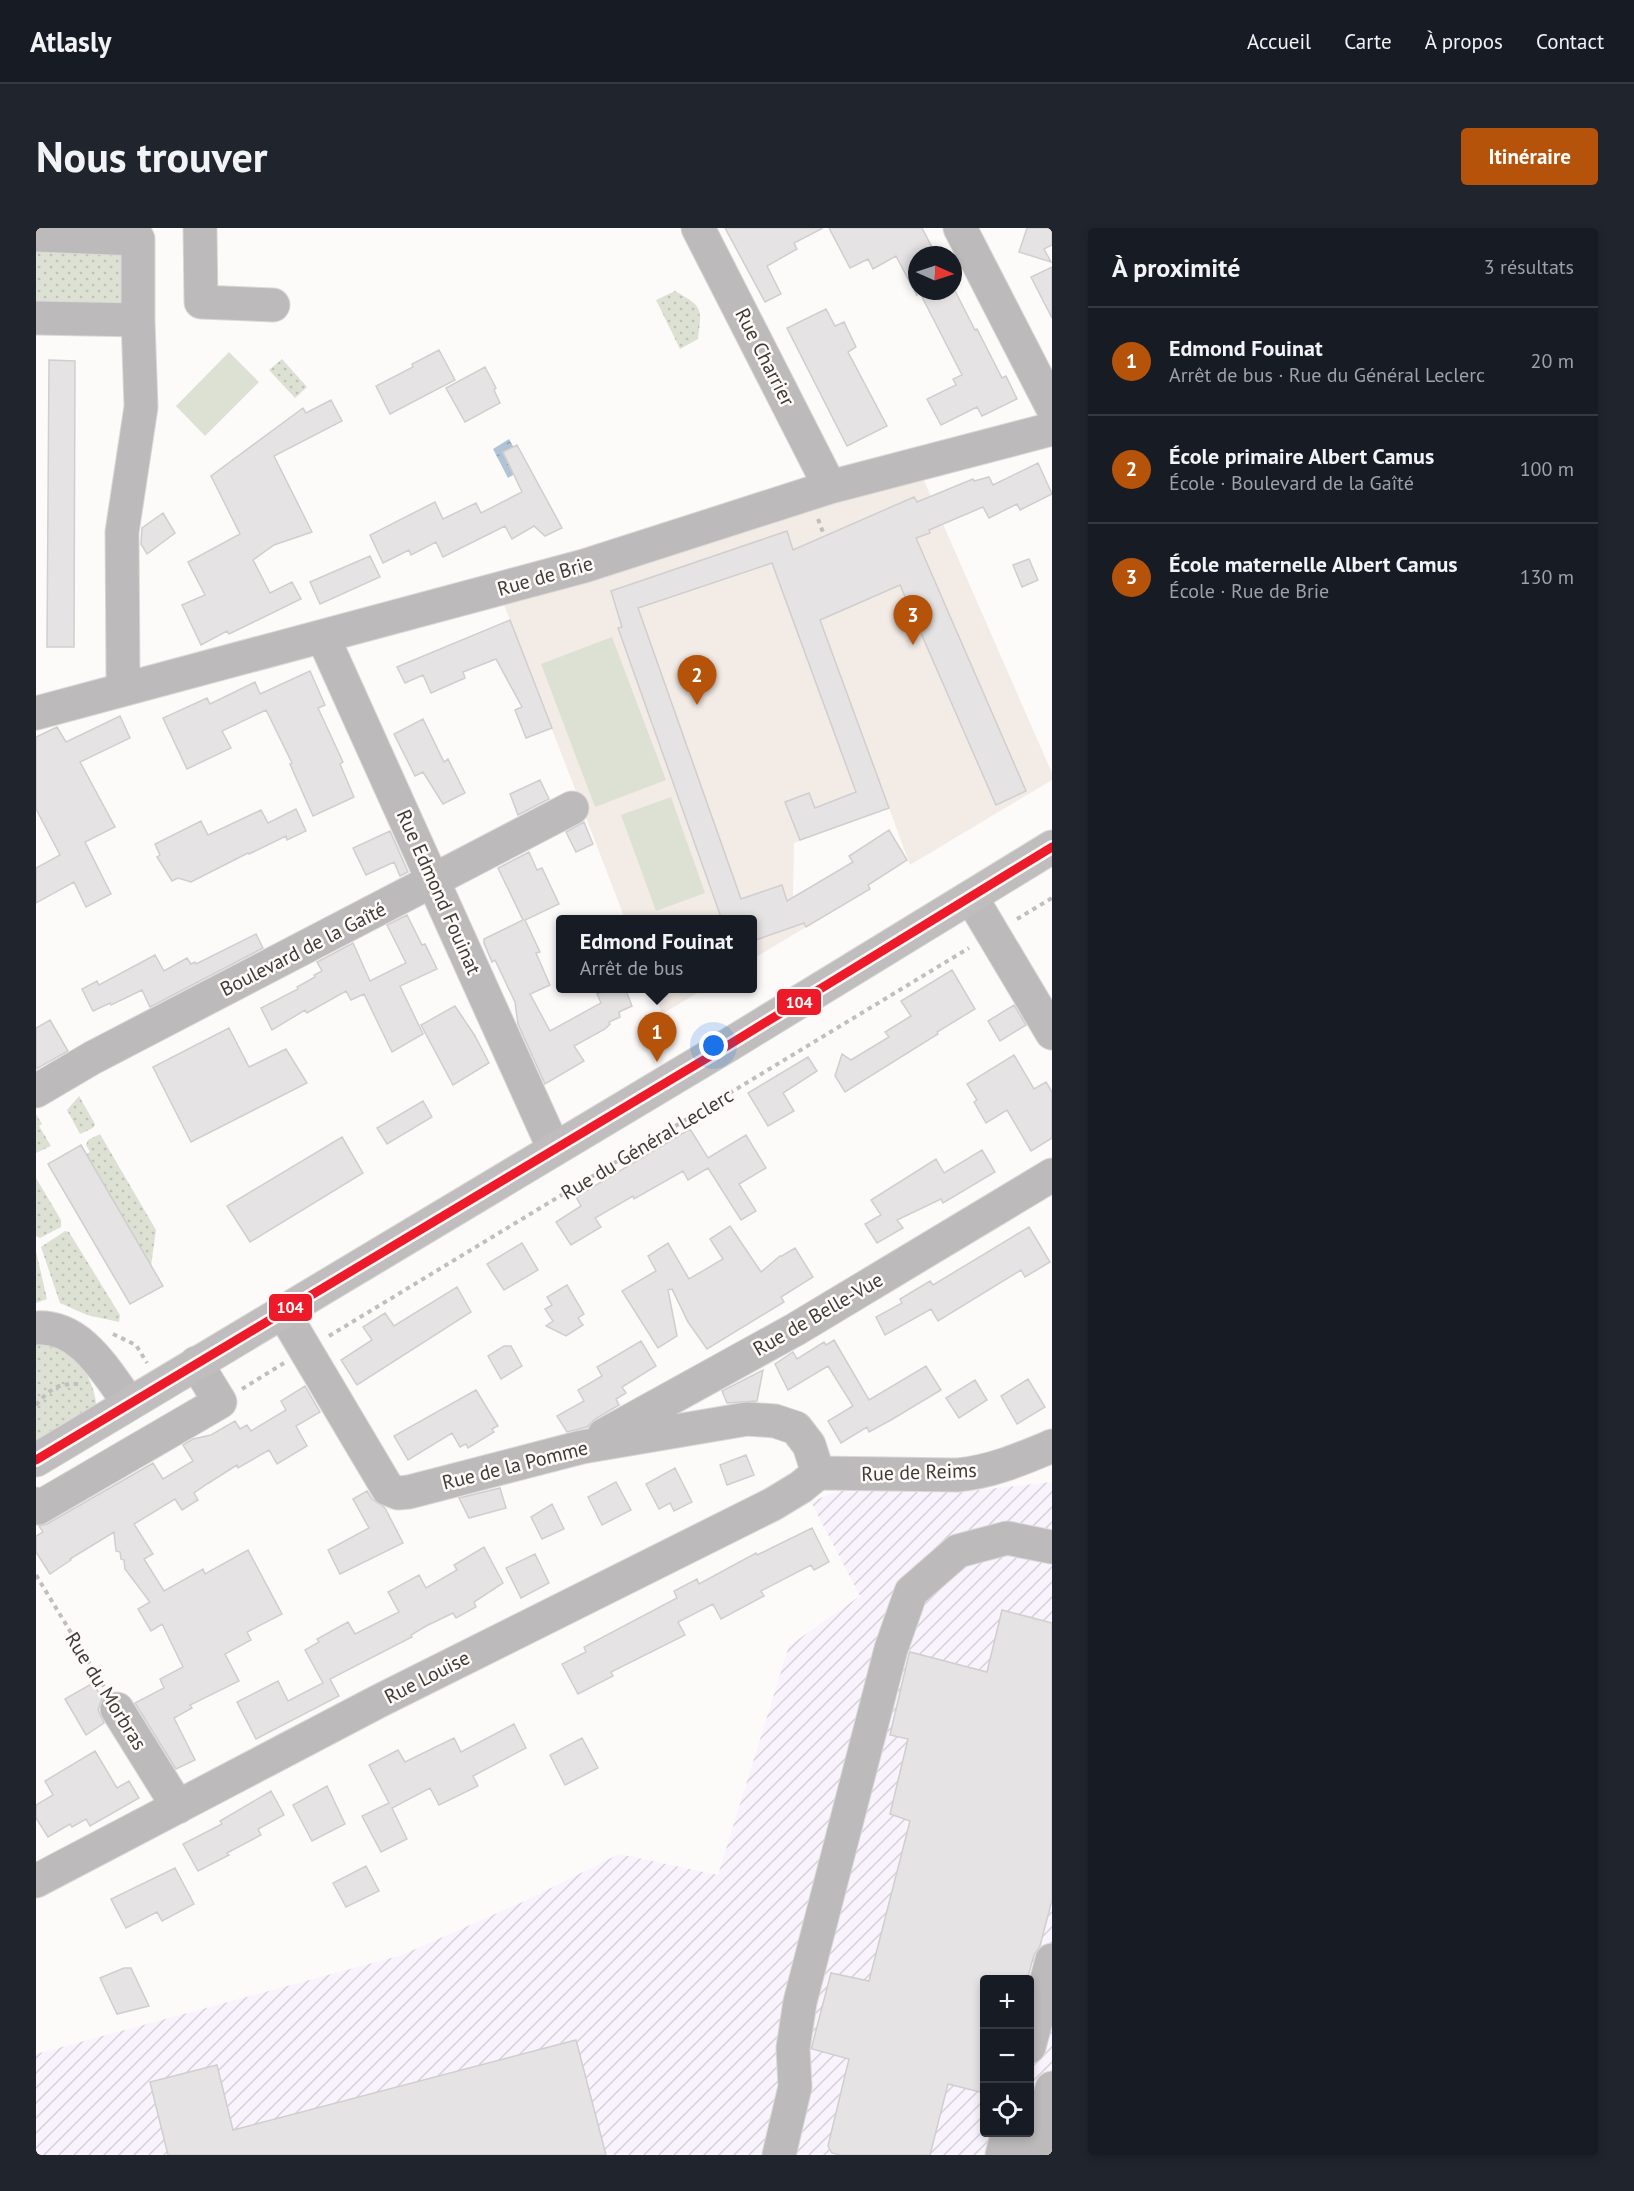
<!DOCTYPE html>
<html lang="fr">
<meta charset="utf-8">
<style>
body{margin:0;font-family:"PT Sans",sans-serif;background:#20242c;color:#f1f3f6}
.controls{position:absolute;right:18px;bottom:18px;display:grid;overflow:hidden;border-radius:6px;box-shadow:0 3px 9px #0003}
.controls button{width:54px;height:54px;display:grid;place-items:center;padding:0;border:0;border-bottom:2px solid #363941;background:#171b24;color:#f1f3f6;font:30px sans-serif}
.compass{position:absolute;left:872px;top:18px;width:54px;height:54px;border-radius:50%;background:#171b24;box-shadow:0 3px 9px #0003;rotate:93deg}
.you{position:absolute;left:678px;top:818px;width:21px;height:21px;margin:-15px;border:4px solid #fff;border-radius:50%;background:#1a73e8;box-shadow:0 0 0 9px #1a73e833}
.badge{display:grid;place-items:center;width:39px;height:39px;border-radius:50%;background:#b45309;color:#fff;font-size:20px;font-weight:700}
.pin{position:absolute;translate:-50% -50px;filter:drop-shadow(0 2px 3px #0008)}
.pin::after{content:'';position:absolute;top:32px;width:21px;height:18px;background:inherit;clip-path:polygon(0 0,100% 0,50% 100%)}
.popup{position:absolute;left:520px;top:687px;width:201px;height:78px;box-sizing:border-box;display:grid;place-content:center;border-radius:6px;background:#171b24;filter:drop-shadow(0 2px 4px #0005);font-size:20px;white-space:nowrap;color:#9ea1a6}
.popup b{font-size:22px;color:#f1f3f6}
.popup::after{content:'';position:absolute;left:50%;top:100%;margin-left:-12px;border:12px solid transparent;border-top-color:#171b24}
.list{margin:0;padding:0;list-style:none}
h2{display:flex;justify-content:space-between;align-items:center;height:78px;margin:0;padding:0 24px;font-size:26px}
h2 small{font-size:20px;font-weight:400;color:#9ea1a6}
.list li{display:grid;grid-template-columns:39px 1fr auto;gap:18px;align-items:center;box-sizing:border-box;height:108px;padding:0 24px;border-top:2px solid #363941}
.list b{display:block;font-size:22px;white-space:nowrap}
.list p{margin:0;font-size:20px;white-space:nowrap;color:#9ea1a6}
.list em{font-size:20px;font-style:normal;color:#9ea1a6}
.icon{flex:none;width:33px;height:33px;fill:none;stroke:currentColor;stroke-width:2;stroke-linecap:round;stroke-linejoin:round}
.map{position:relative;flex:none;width:1016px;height:1927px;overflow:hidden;border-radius:6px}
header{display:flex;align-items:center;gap:36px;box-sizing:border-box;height:84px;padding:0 30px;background:#171b24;border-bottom:2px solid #363941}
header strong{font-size:28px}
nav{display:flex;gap:33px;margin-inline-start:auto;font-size:21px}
.intro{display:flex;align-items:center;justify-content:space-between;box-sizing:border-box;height:144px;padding:0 36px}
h1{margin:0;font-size:42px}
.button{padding:15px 27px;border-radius:6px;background:#b45309;color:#fff;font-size:21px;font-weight:700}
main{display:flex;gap:36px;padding:0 36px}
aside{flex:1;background:#171b24;border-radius:6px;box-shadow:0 3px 9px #0003}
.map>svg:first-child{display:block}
</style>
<header>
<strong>Atlasly</strong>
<nav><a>Accueil</a><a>Carte</a><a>À propos</a><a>Contact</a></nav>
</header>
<div class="intro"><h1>Nous trouver</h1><a class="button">Itinéraire</a></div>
<main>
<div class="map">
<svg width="1016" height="1927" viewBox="0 0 1016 1927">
<defs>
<pattern id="industrial-furrows" width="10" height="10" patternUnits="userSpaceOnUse" patternTransform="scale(1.5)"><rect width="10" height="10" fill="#f8f3fc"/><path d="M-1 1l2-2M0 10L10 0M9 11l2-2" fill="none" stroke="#d6d1d9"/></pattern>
<pattern id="green-dots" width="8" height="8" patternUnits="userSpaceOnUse" patternTransform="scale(1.5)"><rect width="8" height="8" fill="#dde1d4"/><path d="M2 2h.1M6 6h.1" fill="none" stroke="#bfc2b7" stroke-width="1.8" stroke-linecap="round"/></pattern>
<pattern id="water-ripples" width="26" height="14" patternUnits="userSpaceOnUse" patternTransform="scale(1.5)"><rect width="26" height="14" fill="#b1c4d5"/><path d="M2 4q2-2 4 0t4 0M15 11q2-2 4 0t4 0" fill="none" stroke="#91a0ae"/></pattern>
</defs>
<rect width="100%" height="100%" fill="#fdfbf9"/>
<path fill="#f2ebe6" d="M 886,248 L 1016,545 L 1016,552 L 874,637 L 853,580 L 758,615 L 757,669 L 770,699 L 717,731 L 717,692 L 589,691 L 467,374 Z
M 616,761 L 668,761 L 626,786 Z"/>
<path fill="url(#industrial-furrows)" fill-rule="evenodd" d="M 1016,1254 L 1016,1927 L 0,1927 L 0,1826 L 366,1727 L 491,1672 L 583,1626 L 682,1647 L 753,1418 L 824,1368 L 775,1274 L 804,1262 L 925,1264 ZM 948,1752 L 993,1752 L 993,1904 L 948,1904 Z"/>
<path fill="url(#green-dots)" d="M 0,22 L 85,26 L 88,30 L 85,84 L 0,82 Z
M 639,63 C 667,79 666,79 662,111 L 644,121 L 620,72 Z
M 246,131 L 271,159 L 259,170 L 233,142 Z
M 43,868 L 59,896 L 57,900 L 44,906 L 31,882 Z
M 0,886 L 6,896 L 3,898 L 15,918 L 0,925 Z
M 64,906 L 120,1002 L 115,1038 L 50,926 L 54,924 L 50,917 L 52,912 Z
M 0,950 L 25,992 L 25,999 L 4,1010 L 0,1008 Z
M 29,1003 L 33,1004 L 84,1087 L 83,1094 L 51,1087 L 24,1075 L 5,1019 Z
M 0,1023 L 11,1071 L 0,1075 Z
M 0,1112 C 9,1114 30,1119 36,1124 C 46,1132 62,1166 60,1179 L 0,1215 Z"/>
<path fill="#dde1d4" d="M 193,124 L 223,154 L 169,208 L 140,178 Z
M 576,409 L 630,552 L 559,579 L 505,436 Z
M 635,569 L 669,665 L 620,683 L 585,587 Z"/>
<path fill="url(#water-ripples)" d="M 473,211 L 489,240 L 472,250 L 457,221 Z"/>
<path fill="#e5e3e3" stroke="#d0cece" stroke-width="1.5" d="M 689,0 L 787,0 L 758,15 L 761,21 L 731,38 L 745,66 L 729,74 Z
M 793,0 L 886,0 L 900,27 L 881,27 L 881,68 L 860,28 L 837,41 L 832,31 L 814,40 Z
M 991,0 L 1016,0 L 1016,17 L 1008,21 L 1015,34 L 983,24 Z
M 1016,39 L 1016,90 L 995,49 Z
M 883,63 L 919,63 L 939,102 L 941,101 L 966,150 L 970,148 L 981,171 L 946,188 L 941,179 L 905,197 L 891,171 L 920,157 L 917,151 L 926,147 Z
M 790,81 L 799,98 L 808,94 L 820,119 L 812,124 L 851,198 L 811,218 L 751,100 Z
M 403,122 L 419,152 L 354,186 L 340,158 L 377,139 L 376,136 Z
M 13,132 L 39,133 L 38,419 L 11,419 Z
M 449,139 L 460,160 L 458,162 L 464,175 L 429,194 L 410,160 Z
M 295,172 L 306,193 L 238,228 L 276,304 L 238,317 L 217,332 L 234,365 L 256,354 L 265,371 L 193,406 L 191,403 L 165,417 L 146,377 L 169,367 L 152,334 L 204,306 L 175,248 L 267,180 L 270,185 Z
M 481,217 L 526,300 L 509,308 L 498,298 L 476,311 L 469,298 L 407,329 L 400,314 L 375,327 L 373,322 L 347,335 L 334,307 L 399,274 L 407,291 L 440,275 L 445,285 L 486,264 L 467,224 Z
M 1002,235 L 1016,266 L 984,282 L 981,276 L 953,290 L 947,279 L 893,302 L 894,305 L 880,310 L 990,563 L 960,577 L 864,357 L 784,392 L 853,580 L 764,612 L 749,574 L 773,565 L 779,580 L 820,564 L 736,335 L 602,380 L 705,671 L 746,657 L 751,673 L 817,634 L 813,628 L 853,602 L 871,632 L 832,657 L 834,661 L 770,699 L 768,695 L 717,713 L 717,692 L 686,692 L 582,400 L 586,399 L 575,363 L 751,303 L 757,322 L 878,269 L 881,274 L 937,251 L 938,253 L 953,249 L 957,257 Z
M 127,285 L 139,305 L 111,326 L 105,316 L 106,300 Z
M 334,328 L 344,349 L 284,376 L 274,354 Z
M 993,331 L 1002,352 L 986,359 L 977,337 Z
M 474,392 L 516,500 L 490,510 L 479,482 L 486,479 L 460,431 L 427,444 L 429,450 L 395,465 L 387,447 L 369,455 L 361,439 Z
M 274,443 L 289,477 L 282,480 L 307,534 L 304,536 L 318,569 L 277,588 L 254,536 L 256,535 L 230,482 L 186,503 L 195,520 L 151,541 L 127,490 L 171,470 L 174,476 L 219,454 L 224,466 Z
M 84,488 L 94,510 L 44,534 L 79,599 L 49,614 L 75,666 L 50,679 L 38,654 L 0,675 L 0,640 L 24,627 L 0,581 L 0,509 L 21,499 L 30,514 Z
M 387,491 L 408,534 L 412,531 L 429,565 L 407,576 L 387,544 L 379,548 L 358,506 Z
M 504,552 L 513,571 L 482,587 L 474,566 Z
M 260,581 L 270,603 L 251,612 L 250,608 L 213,626 L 212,625 L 155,654 L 142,650 L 136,653 L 121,629 L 124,627 L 119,616 L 165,593 L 172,607 L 225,582 L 232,595 Z
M 548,594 L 557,616 L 540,624 L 530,604 Z
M 354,603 L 372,644 L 364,648 L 358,634 L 330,647 L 317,620 Z
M 493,624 L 501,642 L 506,640 L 523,676 L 489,692 L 504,724 L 500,725 L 514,757 L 494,766 L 514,803 L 565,775 L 561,766 L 575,760 L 589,760 L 596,778 L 583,784 L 584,789 L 573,794 L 574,796 L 569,801 L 538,818 L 548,833 L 509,856 L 482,796 L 479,774 L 459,732 L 456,734 L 448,715 L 448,711 L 487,692 L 462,640 Z
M 371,687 L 386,717 L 389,716 L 401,741 L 364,758 L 387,806 L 356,824 L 328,766 L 315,772 L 310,763 L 271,785 L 269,782 L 236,802 L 225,780 L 262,761 L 261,759 L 279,749 L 278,747 L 286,743 L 281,734 L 317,715 L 334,753 L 370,735 L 351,697 Z
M 220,706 L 227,720 L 114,779 L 106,762 L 75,777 L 74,775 L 57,783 L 46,761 L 61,753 L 63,757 L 119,727 L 128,743 L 151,730 L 155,736 L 159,734 L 160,736 Z
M 916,742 L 939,781 L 901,804 L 902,806 L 809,864 L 799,848 L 806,826 L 815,832 L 853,809 L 849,804 L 875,788 L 865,773 Z
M 978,777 L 990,797 L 964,813 L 952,793 Z
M 419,778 L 439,808 L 453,835 L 417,857 L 385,797 Z
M 14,792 L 32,823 L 0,841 L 0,800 Z
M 193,800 L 213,839 L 250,821 L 271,855 L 155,914 L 117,839 Z
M 978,827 L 998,861 L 1010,854 L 1016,864 L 1016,910 L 995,923 L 971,882 L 950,895 L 938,874 L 941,872 L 931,856 Z
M 772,829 L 781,843 L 747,865 L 758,883 L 732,898 L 712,865 Z
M 387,873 L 396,889 L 351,916 L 341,900 Z
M 654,901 L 672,930 L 710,907 L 730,940 L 703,956 L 720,983 L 705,992 L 672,940 L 652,952 L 647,943 L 598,971 L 597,968 L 559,990 L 565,999 L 535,1017 L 520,994 L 545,978 L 540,969 Z
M 306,909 L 327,945 L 214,1014 L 191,978 Z
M 45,917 L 127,1058 L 94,1076 L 12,936 Z
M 946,922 L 959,944 L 907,975 L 905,971 L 861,992 L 867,1000 L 841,1015 L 829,996 L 845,987 L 835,972 L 900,931 L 908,945 Z
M 694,998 L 725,1044 L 744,1028 L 746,1028 L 759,1020 L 777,1049 L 745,1069 L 748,1074 L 671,1121 L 652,1094 L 636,1061 L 632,1062 L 641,1108 L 622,1120 L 586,1063 L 620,1043 L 612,1028 L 632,1015 L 653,1051 L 687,1031 L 674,1011 Z
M 993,999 L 1014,1034 L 989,1049 L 985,1042 L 902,1093 L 895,1081 L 849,1107 L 840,1089 L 866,1075 L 864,1071 L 894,1053 L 897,1057 Z
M 486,1015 L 502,1042 L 468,1062 L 451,1036 Z
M 531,1057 L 548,1086 L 542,1090 L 547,1097 L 530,1108 L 510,1098 L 517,1093 L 509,1081 L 516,1077 L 511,1069 Z
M 421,1059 L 435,1084 L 321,1157 L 305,1132 L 336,1112 L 327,1099 L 349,1085 L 358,1098 Z
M 798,1112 L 833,1172 L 890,1138 L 905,1162 L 855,1192 L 833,1204 L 831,1199 L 805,1215 L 792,1193 L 817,1178 L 792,1138 L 752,1162 L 739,1136 L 757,1124 L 761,1131 L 788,1114 L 790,1117 Z
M 605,1113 L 620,1138 L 586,1159 L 590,1165 L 580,1171 L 583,1177 L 559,1191 L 551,1199 L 531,1204 L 521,1188 L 548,1173 L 542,1162 L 566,1148 L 561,1139 Z
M 468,1118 L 475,1118 L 486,1138 L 465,1151 L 452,1128 Z
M 727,1142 L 721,1173 L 691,1175 L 686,1163 Z
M 992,1151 L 1009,1179 L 981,1196 L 965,1168 Z
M 939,1152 L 951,1172 L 923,1190 L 910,1170 Z
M 269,1158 L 284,1184 L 260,1198 L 271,1218 L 241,1236 L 233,1222 L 202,1240 L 201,1237 L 171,1256 L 158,1265 L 162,1272 L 146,1282 L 139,1271 L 98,1296 L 117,1326 L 108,1331 L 128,1363 L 167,1341 L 169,1346 L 212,1322 L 246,1386 L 211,1404 L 215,1412 L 189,1426 L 203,1453 L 154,1477 L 156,1480 L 138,1490 L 159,1532 L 140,1541 L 99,1475 L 128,1460 L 124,1451 L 147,1439 L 126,1396 L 115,1403 L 102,1381 L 114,1374 L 89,1341 L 88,1332 L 85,1331 L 84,1324 L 80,1323 L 78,1304 L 34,1331 L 35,1332 L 14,1346 L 0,1324 L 0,1308 L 7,1304 L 3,1298 L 11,1296 L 117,1235 L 127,1251 L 157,1233 L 147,1217 L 157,1211 L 175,1207 L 199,1193 L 204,1201 L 211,1197 L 215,1203 L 250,1182 L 245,1173 Z
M 440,1162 L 462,1198 L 456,1201 L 458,1204 L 432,1220 L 430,1216 L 424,1219 L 416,1205 L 372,1232 L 358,1208 Z
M 710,1227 L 718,1247 L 691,1257 L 684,1237 Z
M 639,1240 L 656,1274 L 638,1283 L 634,1275 L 623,1281 L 610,1256 Z
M 580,1254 L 595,1282 L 566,1297 L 552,1269 Z
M 464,1260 L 470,1280 L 433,1290 L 423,1270 Z
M 331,1263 L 336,1271 L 349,1280 L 367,1315 L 304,1346 L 292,1322 L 333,1300 L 317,1271 Z
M 516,1276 L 528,1301 L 506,1311 L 495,1289 Z
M 776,1300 L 793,1334 L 778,1342 L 775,1337 L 725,1363 L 728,1368 L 685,1391 L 677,1376 L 642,1394 L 649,1407 L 575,1444 L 577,1448 L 542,1466 L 526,1436 L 550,1424 L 548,1419 L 641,1370 L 638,1363 L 661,1351 L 663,1356 L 720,1325 L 721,1327 Z
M 448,1319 L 467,1355 L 438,1374 L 440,1379 L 420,1390 L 417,1385 L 390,1398 L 375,1407 L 376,1409 L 294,1451 L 303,1468 L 220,1511 L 201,1474 L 242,1453 L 252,1473 L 287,1455 L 269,1422 L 283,1414 L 281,1411 L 312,1394 L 319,1406 L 363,1384 L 352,1364 L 383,1347 L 390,1360 L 421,1342 L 418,1337 Z
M 499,1326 L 513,1355 L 485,1370 L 470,1340 Z
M 966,1382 L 1016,1395 L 1016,1672 L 1004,1718 L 998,1727 L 991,1752 L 948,1752 L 948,1865 L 912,1856 L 894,1927 L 805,1927 L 796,1925 L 792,1918 L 813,1831 L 776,1821 L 776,1818 L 795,1745 L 833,1753 L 874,1593 L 854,1586 L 872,1511 L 854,1507 L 873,1426 L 874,1424 L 951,1444 Z
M 57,1455 L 66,1470 L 62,1482 L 68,1495 L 50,1507 L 29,1471 Z
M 478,1496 L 490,1520 L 437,1548 L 442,1558 L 403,1577 L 394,1560 L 356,1580 L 371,1611 L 345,1624 L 326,1588 L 353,1575 L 333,1537 L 362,1522 L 369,1534 L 418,1510 L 425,1524 Z
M 546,1510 L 562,1540 L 529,1557 L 514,1527 Z
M 59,1523 L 81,1560 L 93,1553 L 103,1570 L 54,1598 L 50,1591 L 36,1599 L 34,1596 L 12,1609 L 0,1590 L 0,1577 L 17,1567 L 9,1553 Z
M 291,1558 L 309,1596 L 276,1613 L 257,1577 Z
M 235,1563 L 248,1587 L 222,1601 L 225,1607 L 191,1625 L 193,1627 L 162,1643 L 147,1616 L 186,1596 L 184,1593 Z
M 330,1638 L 343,1663 L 310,1679 L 297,1655 Z
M 139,1640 L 158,1676 L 126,1693 L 121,1684 L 90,1700 L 75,1671 Z
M 88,1740 L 95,1740 L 113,1778 L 81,1786 L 64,1750 Z
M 540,1812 L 570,1927 L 132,1927 L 114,1854 L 181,1837 L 197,1902 Z"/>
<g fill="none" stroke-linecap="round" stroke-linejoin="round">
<g stroke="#dad9d7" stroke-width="35">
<path id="minor" d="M 164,0 L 165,74 L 237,77
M 662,0 L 794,259
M 924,0 L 1016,179
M 0,7 L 102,11
M 0,90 L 102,92
M 287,409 L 518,921
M 90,461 L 87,448 L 86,304 L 105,179 L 102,92 L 102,11 L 95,0
M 0,485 L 548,338 L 794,259 L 1016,201
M 935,669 L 1016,805
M 0,863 L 56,830 L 536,580
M 247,1084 L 352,1261 L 362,1265 L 373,1264 L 546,1219 L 711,1191 L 739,1193 L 760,1200 L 773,1217 L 782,1245
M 0,1100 C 45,1097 70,1144 93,1175
M 568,1207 L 760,1101 L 1016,947
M 782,1245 L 921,1247 C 955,1244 985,1231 1016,1218
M 0,1276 L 2,1280 L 184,1174 L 160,1135
M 81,1481 L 142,1579
M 0,1653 L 343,1473 L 737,1276 L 765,1259 L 782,1245
M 993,1819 L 1016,1732
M 743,1927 L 759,1859 L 757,1820 L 764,1774 L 855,1421 L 875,1364 L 922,1323 L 971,1310 L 1016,1319
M 966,1927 L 972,1904
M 998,1927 L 1016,1860"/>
</g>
<g stroke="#dad9d7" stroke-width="35">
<path id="major" d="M 0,1232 L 691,818 L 1016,619"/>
</g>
<path stroke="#c0bfbe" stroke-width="4" stroke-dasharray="4.5 4.5" stroke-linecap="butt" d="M 782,291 L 788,307
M 981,691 L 1016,670
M 77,1106 L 100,1117 L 111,1135
M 293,1108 L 933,720
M 206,1161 L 248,1135
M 0,1177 C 15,1160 22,1155 45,1156
M 0,1347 L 68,1459"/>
<use href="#minor" stroke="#bcbaba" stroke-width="33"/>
<use href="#major" stroke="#bfbdbd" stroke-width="33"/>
<g stroke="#fffaf7" stroke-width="14">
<path id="bus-1" d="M 0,1232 L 691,818 L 1016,619"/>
</g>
<use href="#bus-1" stroke="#ed1b2a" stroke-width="9"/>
</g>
<g text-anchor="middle" stroke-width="5" stroke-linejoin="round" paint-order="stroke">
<g font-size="20" fill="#3e3c3a" stroke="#fffaf7">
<text transform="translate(729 129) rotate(63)" y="7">Rue Charrier</text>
<text transform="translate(509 348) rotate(-16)" y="7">Rue de Brie</text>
<text transform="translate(403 664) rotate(66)" y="7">Rue Edmond Fouinat</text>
<text transform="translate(267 721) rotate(-27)" y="7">Boulevard de la Gaîté</text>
<text transform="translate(611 916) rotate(-31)" y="7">Rue du Général Leclerc</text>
<text transform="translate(782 1086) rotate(-30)" y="7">Rue de Belle-Vue</text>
<text transform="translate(479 1237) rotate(-14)" y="7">Rue de la Pomme</text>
<text transform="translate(883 1244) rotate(-2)" y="7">Rue de Reims</text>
<text transform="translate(391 1449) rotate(-27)" y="7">Rue Louise</text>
<text transform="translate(70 1463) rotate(58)" y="7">Rue du Morbras</text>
</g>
</g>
<g stroke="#fffaf7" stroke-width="2">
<rect x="740" y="760" width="46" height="28" rx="6" fill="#ed1b2a"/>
<rect x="232" y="1065" width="45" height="29" rx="6" fill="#ed1b2a"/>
</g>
<g font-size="16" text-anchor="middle" font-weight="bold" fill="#fff">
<text x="763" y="780">104</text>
<text x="254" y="1085">104</text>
</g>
</svg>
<div class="controls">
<button>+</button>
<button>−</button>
<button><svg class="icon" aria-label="locate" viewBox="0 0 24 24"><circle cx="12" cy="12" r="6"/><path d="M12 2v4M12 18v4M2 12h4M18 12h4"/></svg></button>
</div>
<svg class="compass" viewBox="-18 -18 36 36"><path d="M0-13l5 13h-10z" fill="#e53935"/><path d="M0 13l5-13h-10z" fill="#9ea1a6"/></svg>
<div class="you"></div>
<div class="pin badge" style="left:621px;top:834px">1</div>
<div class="popup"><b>Edmond Fouinat</b>Arrêt de bus</div>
<div class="pin badge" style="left:661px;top:477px">2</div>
<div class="pin badge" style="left:877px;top:417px">3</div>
</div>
<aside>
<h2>À proximité<small>3 résultats</small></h2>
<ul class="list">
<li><span class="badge">1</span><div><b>Edmond Fouinat</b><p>Arrêt de bus · Rue du Général Leclerc</p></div><em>20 m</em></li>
<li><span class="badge">2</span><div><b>École primaire Albert Camus</b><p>École · Boulevard de la Gaîté</p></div><em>100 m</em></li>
<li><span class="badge">3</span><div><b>École maternelle Albert Camus</b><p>École · Rue de Brie</p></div><em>130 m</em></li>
</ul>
</aside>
</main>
